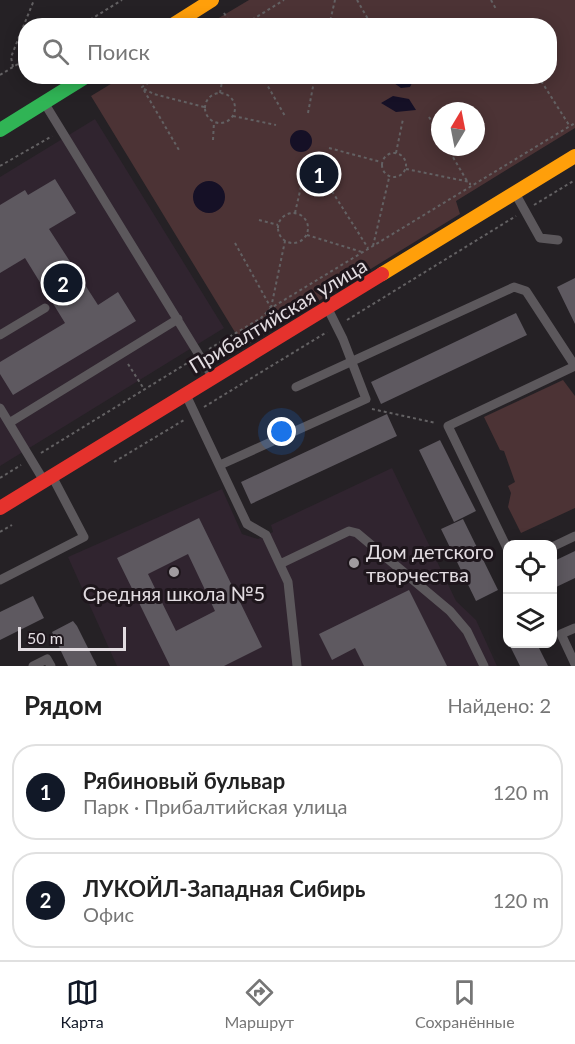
<!DOCTYPE html>
<html lang="ru">
<meta charset="utf-8">
<style>
body{margin:0;font-family:Lato,sans-serif;background:#f6f6f6;color:#222}
.controls{position:absolute;right:18px;bottom:18px;display:grid;overflow:hidden;border-radius:12px;box-shadow:0 3px 15px #0003}
.controls button{width:54px;height:54px;display:grid;place-items:center;padding:0;border:0;border-bottom:2px solid #e0e0e0;background:#fff;color:#222;font:30px sans-serif}
.compass{position:absolute;left:431px;top:102px;width:54px;height:54px;border-radius:50%;background:#fff;box-shadow:0 3px 15px #0003;rotate:10deg}
.scale{position:absolute;left:18px;bottom:15px;width:108px;box-sizing:border-box;padding-left:6px;border:3px solid #e2dce1;border-top:0;font-size:16px;line-height:21px;white-space:nowrap;color:#e2dce1;-webkit-text-stroke:4px #1e161c;paint-order:stroke}
.you{position:absolute;left:282px;top:432px;width:21px;height:21px;margin:-15px;border:4px solid #fff;border-radius:50%;background:#1a73e8;box-shadow:0 0 0 9px #1a73e833}
.badge{display:grid;place-items:center;width:39px;height:39px;border-radius:50%;background:#111827;color:#fff;font-size:20px;font-weight:700}
.pin{position:absolute;translate:-50% -50%;border:3px solid #fff;box-shadow:0 2px 6px #0006}
.list{margin:0;padding:0;list-style:none}
h2{display:flex;justify-content:space-between;align-items:center;height:78px;margin:0;padding:0 24px;font-size:26px}
h2 small{font-size:20px;font-weight:400;color:#767676}
.list li{display:grid;grid-template-columns:39px 1fr auto;gap:18px;align-items:center;box-sizing:border-box;height:96px;margin:0 12px 12px;padding:0 12px;border:2px solid #e0e0e0;border-radius:24px}
.list b{display:block;font-size:22px;white-space:nowrap}
.list p{margin:0;font-size:20px;white-space:nowrap;color:#767676}
.list em{font-size:20px;font-style:normal;color:#767676}
.icon{flex:none;width:33px;height:33px;fill:none;stroke:currentColor;stroke-width:2;stroke-linecap:round;stroke-linejoin:round}
.map{position:relative;flex:none;width:575px;height:666px;overflow:hidden}
.search{position:absolute;background:#fff;box-shadow:0 3px 15px #0003;left:18px;right:18px;top:18px;height:66px;display:flex;align-items:center;gap:15px;box-sizing:border-box;padding:0 21px;border-radius:24px;color:#767676;font-size:22px}
.sheet{height:294px;background:#fff}
nav{display:flex;justify-content:space-around;align-items:center;box-sizing:border-box;height:84px;border-top:2px solid #e0e0e0;background:#fff;font-size:16px;color:#767676}
nav a{display:grid;justify-items:center;gap:3px}
nav .on{color:#111827}
.map>svg:first-child{display:block}
</style>
<div class="map">
<svg width="575" height="666" viewBox="0 0 575 666">
<rect width="100%" height="100%" fill="#252125"/>
<path fill="#30242f" d="M 95,119 L 224,328 L 0,466 L 0,177 Z
M 392,468 L 456,601 L 476,620 L 497,666 L 117,666 L 68,557 L 222,489 L 242,534 L 258,539 L 273,532 L 271,525 Z"/>
<path fill="#4c3335" fill-rule="evenodd" d="M 249,0 L 575,0 L 575,128 L 456,201 L 460,214 L 244,347 L 91,96 L 124,76 L 550,76 L 550,26 L 207,25 ZM 440,111 L 476,111 L 476,147 L 440,147 Z
M 563,380 L 575,396 L 575,508 L 521,533 L 508,507 L 511,493 L 508,486 L 515,482 L 504,451 L 500,450 L 484,417 Z"/>
<path fill="#151026" d="M 393,77 L 415,77 L 410,87 L 401,88 L 394,83 Z
M 393,96 L 409,99 L 416,110 L 396,112 L 381,103 Z
M290 141a11 11 0 1 1 22 0a11 11 0 1 1-22 0Z
M193 197a16 16 0 1 1 32 0a16 16 0 1 1-32 0Z"/>
<path fill="#5e5960" fill-rule="evenodd" d="M 55,179 L 76,213 L 49,229 L 98,305 L 118,292 L 136,321 L 13,395 L 0,374 L 0,362 L 65,323 L 25,258 L 0,273 L 0,205 L 25,190 L 28,195 Z
M 575,278 L 575,324 L 557,287 Z
M 516,313 L 527,335 L 381,404 L 371,382 Z
M 387,414 L 397,436 L 251,504 L 241,482 Z
M 440,440 L 476,511 L 454,522 L 419,450 Z
M 199,518 L 262,647 L 224,666 L 170,666 L 117,558 ZM 188,554 L 215,611 L 176,631 L 148,574 Z
M 463,519 L 498,590 L 476,601 L 441,529 Z
M 575,551 L 575,578 L 552,589 L 552,562 Z
M 409,590 L 447,666 L 364,666 L 355,648 L 332,660 L 319,634 Z
M 33,596 L 44,618 L 0,640 L 0,612 Z
M 73,621 L 77,626 L 97,666 L 68,666 L 52,632 Z
M 509,644 L 537,644 L 548,666 L 520,666 Z"/>
<g fill="none" stroke-linecap="round" stroke-linejoin="round">
<path stroke="#636163" stroke-width="2" stroke-dasharray="3 3" stroke-linecap="butt" d="M 357,0 L 372,26
M 491,0 L 496,9
M 224,13 L 232,26
M 80,26 L 122,0
M 242,26 L 284,0
M 329,26 L 335,0
M 13,67 L 11,57 L 34,0
M 0,75 L 26,59
M 159,76 L 142,87 L 179,150
M 262,76 L 285,116
M 538,76 L 569,125
M 144,89 L 154,94 L 204,107
M205 108a15 15 0 1 1 30 0a15 15 0 1 1-30 0Z
M 220,93 L 223,76
M 308,113 L 315,76
M 233,116 L 276,125
M 429,117 L 440,136
M 213,140 L 214,122
M 447,147 L 467,181
M 329,148 L 381,162
M382 165a12 12 0 1 1 24 0a12 12 0 1 1-24 0Z
M 396,153 L 403,119
M 0,166 L 52,136
M 316,166 L 368,248
M 406,169 L 470,182 L 470,185
M 534,205 L 575,180
M278 228a15 15 0 1 1 30 0a15 15 0 1 1-30 0Z
M 295,213 L 305,169
M 259,220 L 278,225
M 307,235 L 362,252
M 235,243 L 271,308
M 373,246 L 389,178
M 271,308 L 285,241
M 347,320 L 516,216
M 209,349 L 261,318 L 271,308 L 575,123
M 128,364 L 144,389
M 204,407 L 327,332
M 372,409 L 436,423
M 41,453 L 189,362
M 114,462 L 184,420
M 0,478 L 21,465
M 0,532 L 12,525"/>
<path stroke="#5c585c" stroke-width="9" d="M 45,104 L 212,376
M 515,193 L 540,238 L 558,240
M 0,335 L 45,308
M 296,387 L 514,287 L 526,291 L 575,366
M 186,395 L 247,524 L 266,535 L 288,582 L 297,666
M 0,408 L 44,481
M 9,423 L 178,319
M 220,465 L 366,399 L 343,339 L 328,309
M 552,547 L 575,536
M 508,550 L 448,426 L 575,366
M 280,564 L 349,531 L 357,533 L 450,611 L 467,631 L 484,666
M 0,580 L 84,537 L 52,476
M 575,628 L 561,634 L 575,664
M 33,666 L 47,659 L 51,666"/>
<path stroke="#30b455" stroke-width="14" d="M 0,130 L 87,76"/>
<path stroke="#ff9f0a" stroke-width="14" d="M 171,26 L 212,0
M 382,274 L 575,156"/>
<path stroke="#e5322d" stroke-width="14" d="M 0,508 L 382,274"/>
</g>
<g fill="#a09b9f" stroke="#1e161c" stroke-width="2">
<circle cx="354" cy="563" r="6"/>
<circle cx="174" cy="572" r="6"/>
</g>
<g text-anchor="middle" stroke-width="6" stroke-linejoin="round" paint-order="stroke">
<g font-size="20" fill="#e2dce1" stroke="#1e161c">
<text transform="translate(278 316) rotate(-31)" y="7">Прибалтийская улица</text>
</g>
<g font-size="20" fill="#e2dce1" stroke="#1e161c" text-anchor="start">
<text x="366" y="559">Дом детского<tspan x="366" dy="23">творчества</tspan></text>
<text x="174" y="601" text-anchor="middle">Средняя школа №5</text>
</g>
</g>
</svg>
<div class="controls">
<button><svg class="icon" aria-label="locate" viewBox="0 0 24 24"><circle cx="12" cy="12" r="6"/><path d="M12 2v4M12 18v4M2 12h4M18 12h4"/></svg></button>
<button><svg class="icon" aria-label="layers" viewBox="0 0 24 24"><path d="M12 4l9 5-9 5-9-5zM3 14l9 5 9-5"/></svg></button>
</div>
<svg class="compass" viewBox="-18 -18 36 36"><path d="M0-13l5 13h-10z" fill="#e53935"/><path d="M0 13l5-13h-10z" fill="#767676"/></svg>
<div class="scale">50 m</div>
<div class="you"></div>
<div class="pin badge" style="left:319px;top:174px">1</div>
<div class="pin badge" style="left:63px;top:283px">2</div>
<div class="search"><svg class="icon" aria-label="search" viewBox="0 0 24 24"><circle cx="10" cy="10" r="6"/><path d="M15 15l6 6"/></svg>Поиск</div>
</div>
<section class="sheet">
<h2>Рядом<small>Найдено: 2</small></h2>
<ul class="list">
<li><span class="badge">1</span><div><b>Рябиновый бульвар</b><p>Парк · Прибалтийская улица</p></div><em>120 m</em></li>
<li><span class="badge">2</span><div><b>ЛУКОЙЛ-Западная Сибирь</b><p>Офис</p></div><em>120 m</em></li>
</ul>
</section>
<nav>
<a class="on"><svg class="icon" aria-label="map" viewBox="0 0 24 24"><path d="M3 6l6-2 6 2 6-2v14l-6 2-6-2-6 2zM9 4v14M15 6v14"/></svg>Карта</a>
<a><svg class="icon" aria-label="directions" viewBox="0 0 24 24"><path d="M12 3l9 9-9 9-9-9zM9 14v-3h6M13 9l2 2-2 2"/></svg>Маршрут</a>
<a><svg class="icon" aria-label="saved" viewBox="0 0 24 24"><path d="M7 4h10v16l-5-4-5 4z"/></svg>Сохранённые</a>
</nav>
